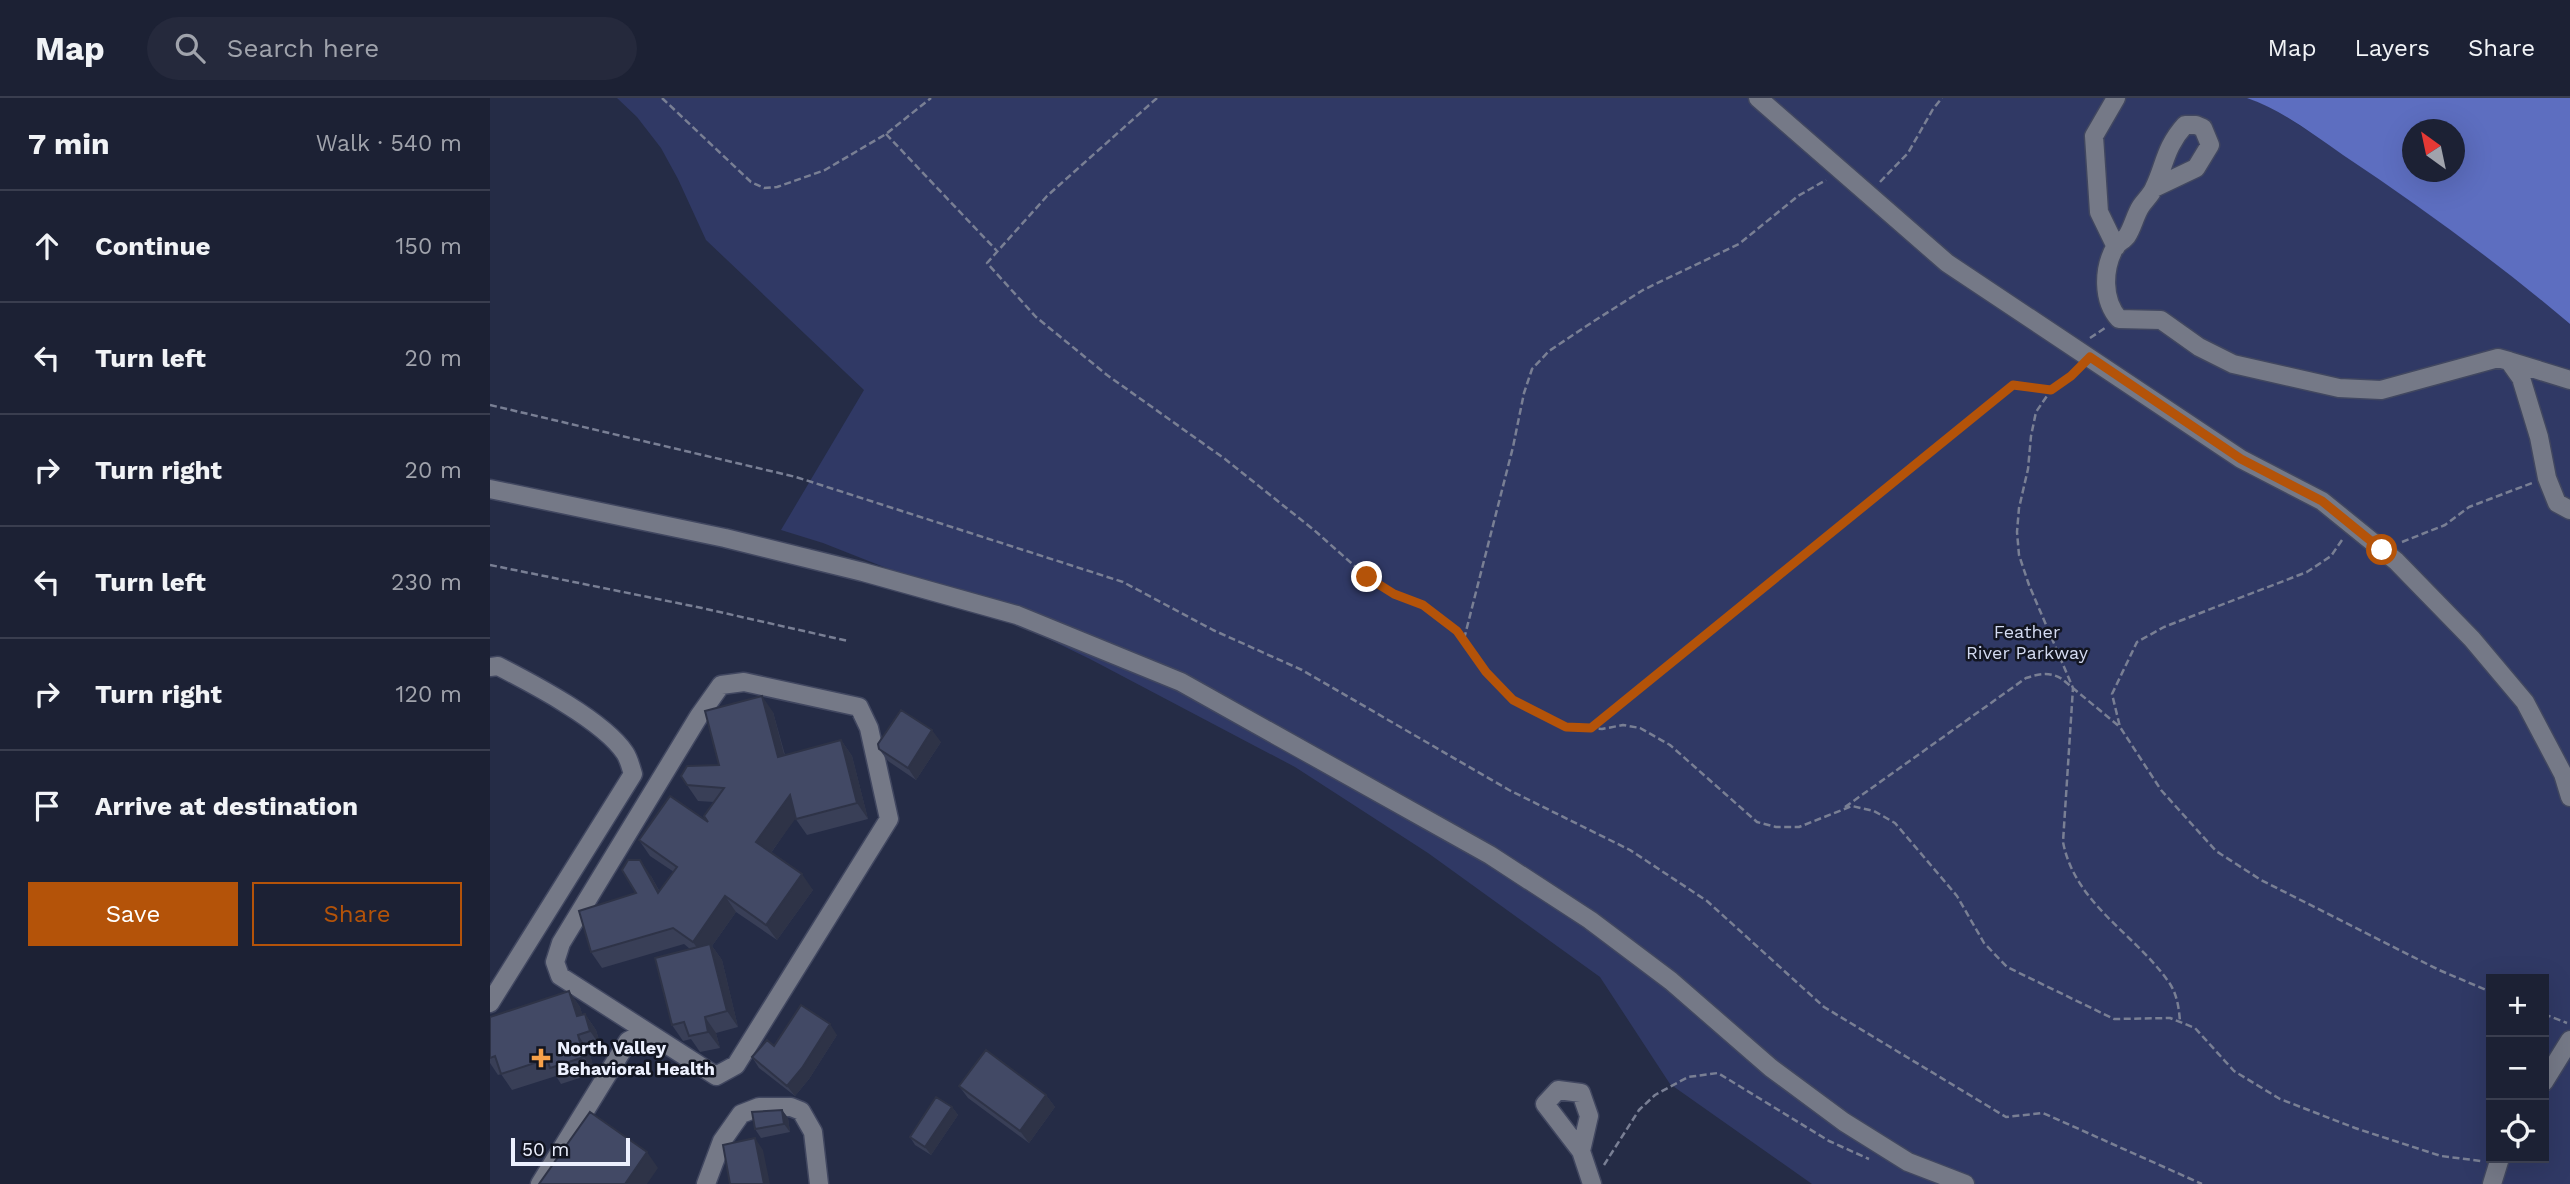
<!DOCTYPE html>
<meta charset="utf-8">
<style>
body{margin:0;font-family:"Work Sans",sans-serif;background:#25293c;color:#f1f3f6}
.controls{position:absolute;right:21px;bottom:21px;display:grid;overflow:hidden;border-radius:0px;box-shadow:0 7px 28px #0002}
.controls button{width:63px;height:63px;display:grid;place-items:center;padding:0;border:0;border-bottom:2px solid #3a3e4f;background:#1c2134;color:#f1f3f6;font:35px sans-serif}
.compass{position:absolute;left:1912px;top:21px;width:63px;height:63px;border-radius:50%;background:#1c2134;box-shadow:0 7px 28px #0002;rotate:327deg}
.scale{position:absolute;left:21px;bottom:18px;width:119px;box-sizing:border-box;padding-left:7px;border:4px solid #ecf0fe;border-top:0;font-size:19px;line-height:24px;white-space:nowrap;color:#ecf0fe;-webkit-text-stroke:5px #121521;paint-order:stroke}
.stop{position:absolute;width:21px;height:21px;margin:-16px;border:5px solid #b45309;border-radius:50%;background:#fff}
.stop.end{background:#b45309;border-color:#fff;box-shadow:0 2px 7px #0008}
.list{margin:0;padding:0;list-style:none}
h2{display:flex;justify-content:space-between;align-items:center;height:91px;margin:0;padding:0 28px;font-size:30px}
h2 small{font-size:23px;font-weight:400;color:#a0a3ac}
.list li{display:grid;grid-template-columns:46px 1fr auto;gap:21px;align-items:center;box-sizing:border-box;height:112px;padding:0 28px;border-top:2px solid #3a3e4f}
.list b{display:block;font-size:26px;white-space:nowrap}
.list em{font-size:23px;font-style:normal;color:#a0a3ac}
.actions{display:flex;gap:14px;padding:21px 28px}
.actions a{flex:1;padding:16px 0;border:2px solid #b45309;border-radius:0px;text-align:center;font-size:24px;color:#b45309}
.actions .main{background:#b45309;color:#fff}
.icon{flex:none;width:38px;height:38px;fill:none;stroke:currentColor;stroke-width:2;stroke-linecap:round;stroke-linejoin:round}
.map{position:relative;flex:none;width:2080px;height:1086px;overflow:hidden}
header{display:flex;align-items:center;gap:42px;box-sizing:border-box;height:98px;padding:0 35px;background:#1c2134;border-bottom:2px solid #3a3e4f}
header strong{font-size:33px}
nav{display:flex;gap:38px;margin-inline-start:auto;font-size:24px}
.search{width:490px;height:63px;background:#25293c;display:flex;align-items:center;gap:18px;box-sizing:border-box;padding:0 24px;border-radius:38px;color:#a0a3ac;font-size:26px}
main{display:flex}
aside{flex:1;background:#1c2134}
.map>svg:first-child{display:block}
</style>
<header>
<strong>Map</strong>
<div class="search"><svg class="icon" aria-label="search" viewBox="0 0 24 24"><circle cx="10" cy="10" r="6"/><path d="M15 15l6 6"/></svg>Search here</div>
<nav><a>Map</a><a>Layers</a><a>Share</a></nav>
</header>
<main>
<aside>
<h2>7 min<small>Walk · 540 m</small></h2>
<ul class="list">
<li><svg class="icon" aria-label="ahead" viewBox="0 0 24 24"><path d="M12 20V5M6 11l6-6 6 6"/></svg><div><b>Continue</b></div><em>150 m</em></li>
<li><svg class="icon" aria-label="left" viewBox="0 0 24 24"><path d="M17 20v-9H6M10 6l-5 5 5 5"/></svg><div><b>Turn left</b></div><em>20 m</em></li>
<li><svg class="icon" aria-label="right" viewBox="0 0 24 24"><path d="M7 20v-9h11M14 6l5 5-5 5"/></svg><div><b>Turn right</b></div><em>20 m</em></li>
<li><svg class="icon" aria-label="left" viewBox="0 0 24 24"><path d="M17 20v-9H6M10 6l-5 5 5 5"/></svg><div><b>Turn left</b></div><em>230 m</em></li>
<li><svg class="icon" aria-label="right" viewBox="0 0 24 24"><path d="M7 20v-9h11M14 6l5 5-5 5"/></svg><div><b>Turn right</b></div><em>120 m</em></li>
<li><svg class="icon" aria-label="arrive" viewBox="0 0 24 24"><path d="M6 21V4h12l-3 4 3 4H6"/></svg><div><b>Arrive at destination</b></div></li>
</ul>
<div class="actions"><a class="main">Save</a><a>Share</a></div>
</aside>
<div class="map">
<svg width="2080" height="1086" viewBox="0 0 2080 1086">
<rect width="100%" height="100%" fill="#252c46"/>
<path fill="#303965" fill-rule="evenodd" d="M 127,0 L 1759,0 C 1793,13 1822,36 1851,55 C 1930,108 2008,164 2080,226 L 2080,1086 L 1322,1086 L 1180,986 L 1110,879 L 938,755 L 805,669 L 600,561 L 480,503 L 333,445 L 291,432 L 374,292 L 216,142 L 188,81 L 171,50 L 147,19 ZM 2001,881 L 2054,881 L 2054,1060 L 2001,1060 Z"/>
<path fill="#5d6ec0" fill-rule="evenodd" d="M 1757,0 L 2080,0 L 2080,226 C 2008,165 1931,109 1853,57 C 1822,36 1792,12 1757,0 ZM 1923,32 L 1965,32 L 1965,74 L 1923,74 Z"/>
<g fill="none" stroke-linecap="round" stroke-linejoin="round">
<g stroke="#414760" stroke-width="21">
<path id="minor" d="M 1268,0 L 1457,165 L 1751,361 L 1832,403 L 1906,463 L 1982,541 L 2035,604 L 2073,676 L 2080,699
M 1664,90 L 1706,70 L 1720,47 L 1713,30 L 1706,27 L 1695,27 C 1675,49 1675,67 1664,90 C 1661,97 1655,102 1651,108 C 1645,117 1643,129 1637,138 C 1634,142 1628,145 1625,149 C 1613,171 1612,202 1629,221 L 1671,222 L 1709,249 L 1743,266 L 1849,290 L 1891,292 L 2008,260 L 2019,263 L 2031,280 L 2049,339 L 2057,380 L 2067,405 L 2080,412
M 1626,149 L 1609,114 L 1604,38 L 1626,0
M 2019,263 L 2080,282
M 0,391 L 235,440 L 373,474 L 527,517 L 691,584 L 1000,757 L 1100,822 L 1181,883 L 1281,970 L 1354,1024 L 1418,1064 L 1475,1086
M 0,569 L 8,568 C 43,586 114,623 135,655 C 139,661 141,670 143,676 L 0,905
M 254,584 L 369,609 L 379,630 L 399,721 L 246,967 L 226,978 L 70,878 L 65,864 L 71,845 L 209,618 L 231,587 Z
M 2054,984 L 2080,942
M 1091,1053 L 1099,1018 L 1091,995 L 1068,992 L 1055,1006 L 1091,1053 L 1102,1086
M 50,1086 L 138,943 L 155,934
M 216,1086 L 232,1043 L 251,1016 L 269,1009 L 301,1009 L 311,1013 L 323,1034 L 329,1086
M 2002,1086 L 2010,1060"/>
</g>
<path stroke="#797f94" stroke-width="2.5" stroke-dasharray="7 3.5" stroke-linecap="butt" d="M 172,0 L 261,84 L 274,90 L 287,89 L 335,72 L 396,36 L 441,0
M 667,0 L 557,98 L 497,165 L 546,219 L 617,277 L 735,361 L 824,432 L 877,479 L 904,496 L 933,507 L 967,533 L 996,574 L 1023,602 L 1075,629 L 1112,631 L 1133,627 L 1150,630 L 1180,647 L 1267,724 L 1286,729 L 1309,729 L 1362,708 L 1384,713 L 1405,725 L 1467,798 L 1494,845 L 1517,869 L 1624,921 L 1680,920 L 1705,930 L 1744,973 L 1790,1001 L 1865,1030 L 1951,1058 L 1991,1063
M 396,36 L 507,153
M 1390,84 L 1418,55 L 1443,11 L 1452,0
M 1600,240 L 1615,230
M 1588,271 L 1561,292 L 1546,314 L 1541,338 L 1538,371 L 1529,410 L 1527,434 L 1529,457 L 1539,487 L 1583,590 L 1573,744 C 1585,806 1644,835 1678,883 C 1687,895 1689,910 1690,924
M 0,307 L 306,379 L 633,484 L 723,532 L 812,572 L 1019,692 L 1140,752 L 1217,803 L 1334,909 L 1516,1019 L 1553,1015 L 1712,1086
M 1852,442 L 1841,458 L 1817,474 L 1674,529 L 1647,544 L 1622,596 L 1630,629 L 1671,692 L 1726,753 L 1771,782 L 1949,872 L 2001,894
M 1912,444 L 1955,427 L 1979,409 L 2042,385
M 0,467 L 212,510 L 358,543
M 974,541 L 1023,349 L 1034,295 L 1042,271 L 1059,253 L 1104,223 L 1153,192 L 1249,146 L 1308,98 L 1336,82
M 1101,630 L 1523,287 L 1560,292
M 1355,709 L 1536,580 C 1549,576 1559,573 1572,581 L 1630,629
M 2054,916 L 2077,925
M 1114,1067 L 1149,1012 L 1165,997 L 1198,979 L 1228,975 L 1339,1043 L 1379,1061"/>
<use href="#minor" stroke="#757987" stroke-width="18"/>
</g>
<path fill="#393f57" d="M 283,614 L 295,657 L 351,642 L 362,658 L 378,721 L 317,737 L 305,720 L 281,755 L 323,792 L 287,842 L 246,814 L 222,848 L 232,862 L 248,929 L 226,935 L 230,950 L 210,954 L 201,941 L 193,943 L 182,927 L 200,851 L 194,846 L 112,870 L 101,854 L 161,778 L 170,794 L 184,774 L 160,758 L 149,742 L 218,724 L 224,704 L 208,703 L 197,687 L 229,667 Z
M 451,644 L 426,682 L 398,663 L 389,651 Z
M 79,893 L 90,909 L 92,916 L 95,916 L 106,932 L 111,949 L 99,953 L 105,975 L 71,986 L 66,978 L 22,992 L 11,976 L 8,977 L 0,965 L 0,919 Z
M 347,937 L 319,981 L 305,998 L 269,970 L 262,959 L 284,948 Z
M 469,988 L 556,997 L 565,1009 L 539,1045 L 478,1000 Z
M 462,1009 L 468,1017 L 441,1057 L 425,1047 L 420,1039 Z
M 292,1012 L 298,1020 L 300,1034 L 271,1040 L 265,1031 Z"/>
<path fill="#2e3347" d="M 272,598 L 283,614 L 299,675 L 288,659 Z
M 442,632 L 451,644 L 426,682 L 418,670 Z
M 351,642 L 362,658 L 378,721 L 367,705 Z
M 300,697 L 311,713 L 277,760 L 266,744 Z
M 150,762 L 161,778 L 179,811 L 168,795 Z
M 312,776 L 323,792 L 287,842 L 276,827 Z
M 235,798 L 246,814 L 222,848 L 232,862 L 248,929 L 237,913 L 214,860 L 203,844 Z
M 79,893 L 90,909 L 98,934 L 87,918 Z
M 95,916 L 106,932 L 111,949 L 100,933 Z
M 215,919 L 226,935 L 230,950 L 218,934 Z
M 340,926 L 347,937 L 319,981 L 305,998 L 297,988 Z
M 88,937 L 99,953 L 105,975 L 94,959 Z
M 556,997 L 565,1009 L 539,1045 L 530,1033 Z
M 462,1009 L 468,1017 L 441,1057 L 435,1049 Z
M 292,1012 L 298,1020 L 300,1034 L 294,1026 Z
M 265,1040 L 273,1052 L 280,1086 L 274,1086 Z
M 157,1054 L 168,1070 L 157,1086 L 135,1086 Z"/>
<path fill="#424965" stroke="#2e3347" stroke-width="2" d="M 272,598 L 288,659 L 351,642 L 367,705 L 306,721 L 300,697 L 266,744 L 312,776 L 276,827 L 235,798 L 203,844 L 183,830 L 101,854 L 89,813 L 146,795 L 132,772 L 138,762 L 150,762 L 168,795 L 187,769 L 149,742 L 180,698 L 218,724 L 214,718 L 234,690 L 197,687 L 191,678 L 197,668 L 229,667 L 215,613 Z
M 411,612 L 442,632 L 418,670 L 389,651 L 388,646 Z
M 220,846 L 237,913 L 215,919 L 218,934 L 199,938 L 194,924 L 182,927 L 165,860 Z
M 79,893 L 87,918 L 95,916 L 100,933 L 88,937 L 94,959 L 60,970 L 57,961 L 11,976 L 5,958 L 0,960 L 0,919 Z
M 311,907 L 340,926 L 312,970 L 297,988 L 262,959 L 277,942 L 284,948 Z
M 496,952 L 556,997 L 530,1033 L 469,988 Z
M 446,999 L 462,1009 L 435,1049 L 420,1039 Z
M 292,1012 L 294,1026 L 265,1031 L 262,1014 Z
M 100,1014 L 157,1054 L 135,1086 L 49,1086 Z
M 265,1040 L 274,1086 L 240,1086 L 233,1047 Z"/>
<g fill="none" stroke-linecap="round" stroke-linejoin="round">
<path stroke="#b45309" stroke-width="9" d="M 877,479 L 904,496 L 933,507 L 967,533 L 996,574 L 1023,602 L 1076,629 L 1101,630 L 1523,287 L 1561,292 L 1581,278 L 1600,259 L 1751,361 L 1832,403 L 1892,452"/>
</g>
<path fill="#f7a14a" stroke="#121521" stroke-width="2.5" d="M47.5 949.5h7v7h7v7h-7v7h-7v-7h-7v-7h7z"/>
<g text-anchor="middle" stroke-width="5" stroke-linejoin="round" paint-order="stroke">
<g font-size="18" fill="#d3daf0" stroke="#121521">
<text x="1537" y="540">Feather<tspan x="1537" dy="21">River Parkway</tspan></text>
</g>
<g font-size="18" font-weight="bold" fill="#ecf0fe" stroke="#121521" text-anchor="start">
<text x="67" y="956">North Valley<tspan x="67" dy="21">Behavioral Health</tspan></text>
</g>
</g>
</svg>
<div class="controls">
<button>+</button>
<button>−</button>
<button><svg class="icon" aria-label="locate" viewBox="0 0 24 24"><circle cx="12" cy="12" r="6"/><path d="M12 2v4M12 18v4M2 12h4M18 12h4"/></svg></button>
</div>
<svg class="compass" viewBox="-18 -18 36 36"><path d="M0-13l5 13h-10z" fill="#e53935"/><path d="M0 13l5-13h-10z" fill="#a0a3ac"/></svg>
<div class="scale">50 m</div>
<div class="stop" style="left:1892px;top:452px"></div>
<div class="stop end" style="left:877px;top:479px"></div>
</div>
</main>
